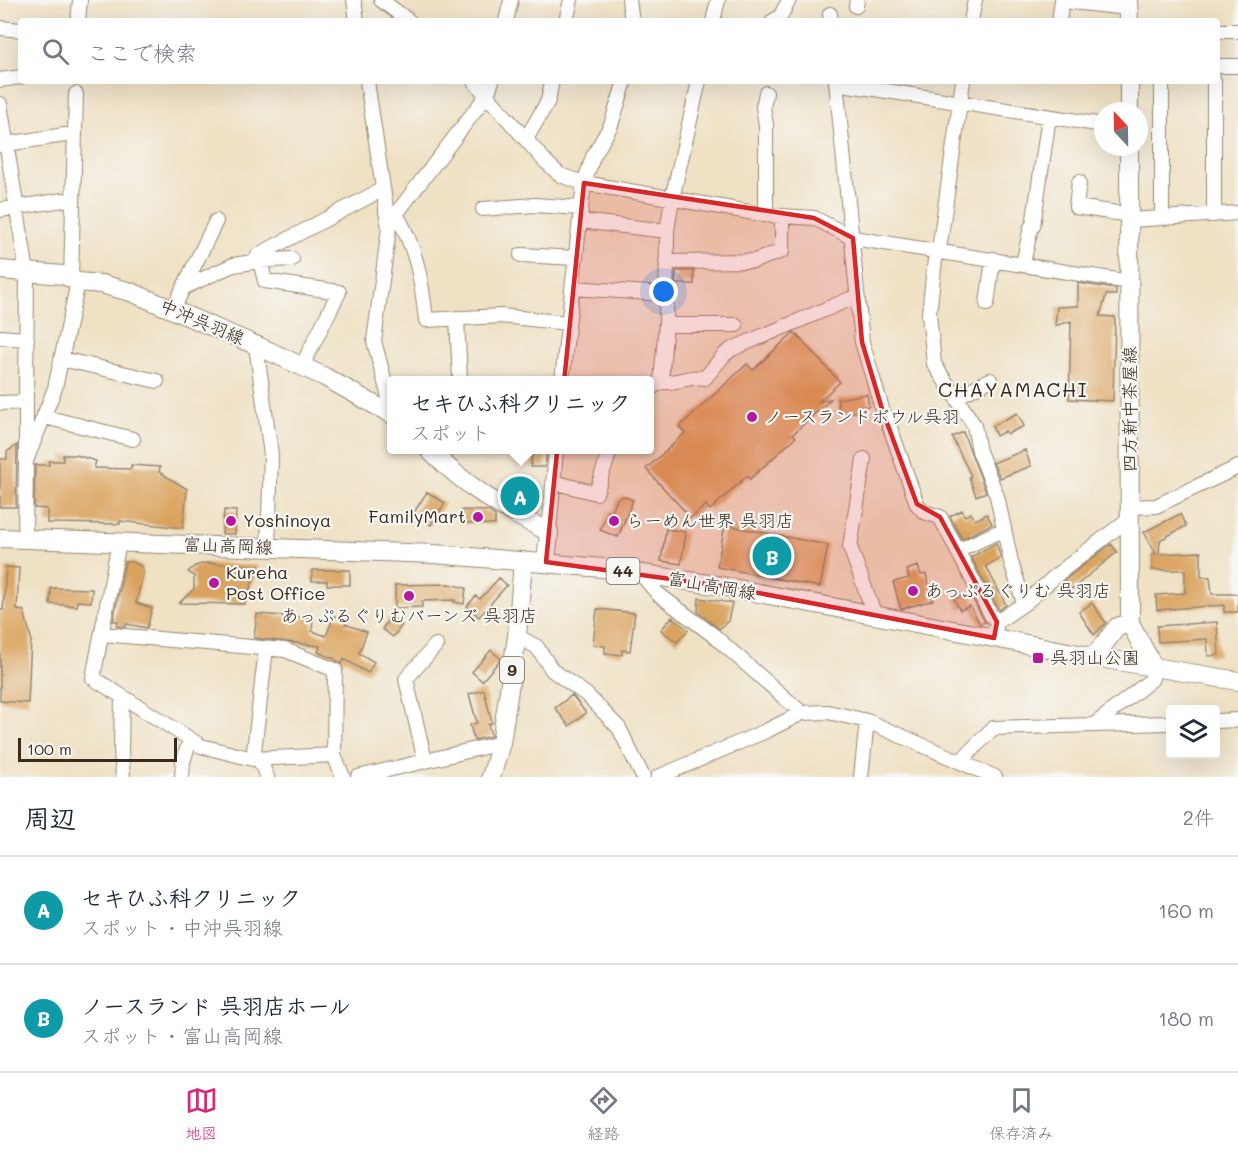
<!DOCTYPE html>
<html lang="ja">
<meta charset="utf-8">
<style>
body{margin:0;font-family:Mali,"Klee One",sans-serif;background:#f2f2f3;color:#1f2937}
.controls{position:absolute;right:18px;bottom:18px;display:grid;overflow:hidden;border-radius:6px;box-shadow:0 6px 24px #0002}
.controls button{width:54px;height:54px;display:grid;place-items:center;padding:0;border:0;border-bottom:2px solid #e0e1e3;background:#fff;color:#1f2937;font:30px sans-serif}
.compass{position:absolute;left:1094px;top:102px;width:54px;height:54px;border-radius:50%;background:#fff;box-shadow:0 6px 24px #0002;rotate:338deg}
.scale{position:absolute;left:18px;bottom:15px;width:159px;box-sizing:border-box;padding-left:6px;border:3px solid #3b2a1e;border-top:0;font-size:16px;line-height:21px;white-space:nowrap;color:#3b2a1e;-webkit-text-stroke:4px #f6f6f2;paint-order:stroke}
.you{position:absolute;left:664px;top:292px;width:21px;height:21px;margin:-15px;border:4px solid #fff;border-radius:50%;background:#1a73e8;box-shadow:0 0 0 9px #1a73e833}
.badge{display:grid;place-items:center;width:39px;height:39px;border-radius:50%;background:#db2777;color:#fff;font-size:20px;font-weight:700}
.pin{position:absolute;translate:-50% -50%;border:3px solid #fff;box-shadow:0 2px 6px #0006}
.popup{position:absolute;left:387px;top:376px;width:267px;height:78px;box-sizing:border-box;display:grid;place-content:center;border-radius:6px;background:#fff;filter:drop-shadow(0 2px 4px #0005);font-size:20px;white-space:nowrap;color:#747a83}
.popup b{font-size:22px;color:#1f2937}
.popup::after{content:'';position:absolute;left:50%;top:100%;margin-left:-12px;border:12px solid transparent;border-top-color:#fff}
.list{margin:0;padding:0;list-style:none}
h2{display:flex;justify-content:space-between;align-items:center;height:78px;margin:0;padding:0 24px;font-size:26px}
h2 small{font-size:20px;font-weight:400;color:#747a83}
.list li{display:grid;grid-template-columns:39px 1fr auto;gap:18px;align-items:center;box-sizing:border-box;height:108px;padding:0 24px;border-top:2px solid #e0e1e3}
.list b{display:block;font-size:22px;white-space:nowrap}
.list p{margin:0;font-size:20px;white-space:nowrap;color:#747a83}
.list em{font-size:20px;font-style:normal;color:#747a83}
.icon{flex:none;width:33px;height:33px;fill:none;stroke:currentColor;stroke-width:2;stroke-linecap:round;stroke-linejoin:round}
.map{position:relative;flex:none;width:1238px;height:777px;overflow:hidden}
.search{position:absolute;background:#fff;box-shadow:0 6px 24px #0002;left:18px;right:18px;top:18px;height:66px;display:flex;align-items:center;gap:15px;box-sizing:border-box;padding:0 21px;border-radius:6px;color:#747a83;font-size:22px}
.sheet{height:294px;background:#fff}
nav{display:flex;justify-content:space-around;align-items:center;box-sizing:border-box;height:84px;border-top:2px solid #e0e1e3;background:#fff;font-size:16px;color:#747a83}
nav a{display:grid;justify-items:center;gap:3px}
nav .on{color:#db2777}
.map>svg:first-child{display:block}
</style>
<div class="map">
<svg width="1238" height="777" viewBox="0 0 1238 777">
<rect width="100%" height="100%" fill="#f6f6f2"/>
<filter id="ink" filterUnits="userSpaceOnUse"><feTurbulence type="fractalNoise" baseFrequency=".0167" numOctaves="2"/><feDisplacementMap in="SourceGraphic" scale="12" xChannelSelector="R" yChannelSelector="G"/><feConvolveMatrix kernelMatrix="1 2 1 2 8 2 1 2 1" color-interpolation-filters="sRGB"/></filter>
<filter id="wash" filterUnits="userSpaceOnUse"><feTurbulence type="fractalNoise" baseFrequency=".008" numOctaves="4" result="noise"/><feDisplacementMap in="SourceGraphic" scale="24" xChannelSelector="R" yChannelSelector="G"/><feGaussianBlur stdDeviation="1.35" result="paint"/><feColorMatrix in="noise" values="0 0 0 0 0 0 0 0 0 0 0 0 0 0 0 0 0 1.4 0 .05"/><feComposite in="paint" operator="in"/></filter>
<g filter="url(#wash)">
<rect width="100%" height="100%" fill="#efe1c4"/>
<g id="blocks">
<path fill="#daa35d" d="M 676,271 L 694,271 L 694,284 L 675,284 Z
M 1078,283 L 1116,289 L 1116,295 L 1106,295 L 1100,316 L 1115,317 L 1113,401 L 1069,399 L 1071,321 L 1055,326 L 1057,307 L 1078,306 Z
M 794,332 L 840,382 L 819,401 L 831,399 L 793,434 L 796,437 L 750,479 L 747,476 L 710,510 L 706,505 L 691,518 L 646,469 L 685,433 L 679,427 L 747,364 L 753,370 Z
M 867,394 L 869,406 L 862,407 L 861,411 L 840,414 L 837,399 Z
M 1017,413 L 1024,426 L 1007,434 L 1005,431 L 996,436 L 992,426 Z
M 963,432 L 986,492 L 976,496 L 969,477 L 971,476 L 952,437 Z
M 17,445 L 16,507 L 0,507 L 0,459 L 7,459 L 7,452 Z
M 532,450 L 547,450 L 545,467 L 531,467 Z
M 1025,450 L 1031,466 L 1000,478 L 993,463 Z
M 63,455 L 76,455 L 96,461 L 94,468 L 131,469 L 131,465 L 160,467 L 159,472 L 187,489 L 183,528 L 120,521 L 120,524 L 47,523 L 47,509 L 34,508 L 35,465 L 49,465 L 49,461 L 63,461 Z
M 516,482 L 534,492 L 525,507 L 508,497 Z
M 427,492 L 445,503 L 431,525 L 413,514 Z
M 623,496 L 633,500 L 618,537 L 600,530 L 608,510 L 612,512 L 617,499 Z
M 224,510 L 236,511 L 235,534 L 222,534 Z
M 462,510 L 488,511 L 495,516 L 495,525 L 461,523 Z
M 962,510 L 965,516 L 971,513 L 975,520 L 987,514 L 992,524 L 962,539 L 950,516 Z
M 1180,514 L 1186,526 L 1160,540 L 1159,554 L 1201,552 L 1201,577 L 1210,577 L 1212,594 L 1238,594 L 1238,612 L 1224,612 L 1224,605 L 1157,610 L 1156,595 L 1185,593 L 1185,570 L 1152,570 L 1152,554 L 1156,554 L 1144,532 Z
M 725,525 L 828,545 L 820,587 L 717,567 Z
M 666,529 L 686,532 L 681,564 L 661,561 Z
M 996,543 L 1001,558 L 986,566 L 1006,605 L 999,610 L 971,557 Z
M 1111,544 L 1117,552 L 1072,589 L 1064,580 Z
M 125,562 L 133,562 L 142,567 L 143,573 L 136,603 L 152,608 L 147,628 L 127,624 L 125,627 L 117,626 L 118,621 L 113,621 Z
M 206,563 L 258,566 L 245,604 L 179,603 L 194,589 L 194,576 L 188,572 L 195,566 Z
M 918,566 L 921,575 L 926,574 L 933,600 L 901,609 L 893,582 L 909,578 L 907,570 Z
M 6,567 L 19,568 L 17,610 L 24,611 L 31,638 L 28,703 L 0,701 L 0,610 L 3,610 Z
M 312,570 L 350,570 L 350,585 L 327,585 L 327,581 L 312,581 Z
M 499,578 L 507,585 L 479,617 L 467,606 L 476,596 L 480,599 Z
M 449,584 L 466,588 L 464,604 L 454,602 L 455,600 L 422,601 L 422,607 L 395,608 L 395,585 Z
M 51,588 L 92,589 L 91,602 L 77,601 L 77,606 L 50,604 Z
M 970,594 L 985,622 L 980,624 L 970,606 L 960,610 L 954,599 Z
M 699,598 L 732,603 L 728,621 L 719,629 L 698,612 Z
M 1092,603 L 1106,623 L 1094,635 L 1079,612 Z
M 597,609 L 635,613 L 630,651 L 622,650 L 622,655 L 605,653 L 605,646 L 593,645 Z
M 257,614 L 313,618 L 312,631 L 326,636 L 334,616 L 347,620 L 345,624 L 367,632 L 359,653 L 374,662 L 368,673 L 344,659 L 342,664 L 333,658 L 318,652 L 320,646 L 254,638 Z
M 390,617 L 402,625 L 393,637 L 382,629 Z
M 672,617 L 688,630 L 677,642 L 661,630 Z
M 1217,622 L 1219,655 L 1208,656 L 1207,639 L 1158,642 L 1157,626 Z
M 491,650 L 501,659 L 482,681 L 472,672 Z
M 484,690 L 492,723 L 488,724 L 491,736 L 474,740 L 470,725 L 477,723 L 469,694 Z
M 572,695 L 586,713 L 569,726 L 555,708 Z"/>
</g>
</g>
<g filter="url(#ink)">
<use href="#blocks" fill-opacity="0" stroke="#958671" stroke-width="1.5"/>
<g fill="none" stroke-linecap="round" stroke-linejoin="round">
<g stroke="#958671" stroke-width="16">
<path id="minor" d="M 354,0 L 357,21
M 381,0 L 409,21
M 629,0 L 632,21
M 1062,1 L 1128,8
M 856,6 L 857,0
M 830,14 L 831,21
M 78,21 L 80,0
M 506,21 L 511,0
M 566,21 L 571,0
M 713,21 L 718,0
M 773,21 L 780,17 L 789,0
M 971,21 L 975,0
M 1059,21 L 1062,0
M 0,28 L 21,30
M 1217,31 L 1238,31
M 1217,66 L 1238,66
M 0,80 L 21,77
M 367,81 L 389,228 L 374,341 L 391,405
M 474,81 L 545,161 L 560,175 L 584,183 L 766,215 L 814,218 L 853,238 L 1130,282
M 836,81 L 862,342 L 883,412 L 886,416 L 917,504 L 924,512 L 940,517 L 991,615 L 997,622 L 994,638
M 1162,81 L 1162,217
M 1214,81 L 1214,215
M 836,83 L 1103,125
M 0,104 L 27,272 L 26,402
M 526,139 L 548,101 L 552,81
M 0,145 L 65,135
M 1079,182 L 1076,207 L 1130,215
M 483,209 L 534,205 L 581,208
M 0,210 L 63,200
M 386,212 L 396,214 C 416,247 422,282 426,320 L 501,316 L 568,323
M 396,214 L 487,95 L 492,81
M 766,215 L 766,125 L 763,107 L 766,93
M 1130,220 L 1238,213
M 580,221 L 667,231
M 936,250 L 929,314 L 934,364 L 974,425 L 979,451 L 997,496 L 1011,562 L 1023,600 L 1025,603
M 939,250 L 963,81
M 521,255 L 576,258
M 292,259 L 260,261 L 265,281 L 339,292 L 302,366
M 666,262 L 754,261 L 782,251 L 782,217
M 1023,264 L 1031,227 L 1033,226 L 1049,117
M 71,278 L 76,94
M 185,287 L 233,265 L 260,261 L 258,255 L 383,189
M 572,288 L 665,294
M 987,304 L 993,259
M 173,309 L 216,221
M 457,318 L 460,380
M 666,325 L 736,325
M 0,337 L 27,339
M 256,345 L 271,455 L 268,548
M 62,359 L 157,381
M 562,380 L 584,183 L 593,157 L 611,125 L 625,81
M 661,382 C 675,384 691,375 705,378 L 724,355 L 732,349 L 850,299 L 857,298
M 649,389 L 661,382 L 666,323 L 667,231 L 672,199 L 699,81
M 954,395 L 962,394 L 990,380
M 0,403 L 26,402 L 26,458
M 45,417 L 133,439
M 864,459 L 850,547 L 875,616
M 553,482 L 596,493 L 610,450
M 1131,507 L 1156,506 L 1238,467
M 549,532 L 556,450
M 25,538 L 26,461 L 55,388 L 78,282
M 119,542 L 93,678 L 201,746 L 253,759 L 334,755
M 957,551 L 1004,529
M 640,573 L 658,594 L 713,635 L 802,713
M 997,622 L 1025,603 L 1059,573 L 1131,517
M 102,634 L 285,650 L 335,670 L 334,755 L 343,777
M 517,636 L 537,647 L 552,670 L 587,695 L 619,728 L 643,777
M 122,697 L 121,750 L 123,777
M 1216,721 L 1238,720
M 1094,725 L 1170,723
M 259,758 L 267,777
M 253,759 L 266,649
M 425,761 L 406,679 L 436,645
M 960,762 L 993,728 L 1094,725 L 1151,680 L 1154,672 L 1153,666
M 182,777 L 183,762 L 190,739
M 358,777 L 501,743
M 658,777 L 766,731 L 802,713 L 828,712 L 867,721 L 995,777
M 861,777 L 867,721"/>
</g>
<g stroke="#958671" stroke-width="20">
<path id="major" d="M 1128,0 L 1129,21
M 1129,81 L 1129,111
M 1129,147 L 1130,623 L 1153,666
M 0,270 L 64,275 L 78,282 L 101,284 L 131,292 L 260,347 L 325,377 L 391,414
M 429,450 C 466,486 502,509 549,532 L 546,562
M 0,538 L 434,554 L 603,568 L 722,586 L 1094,657 L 1238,681
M 1094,657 L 1117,627 L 1130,623
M 491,777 L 501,743 L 517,636 L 523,561"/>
</g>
<use href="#minor" stroke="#fff" stroke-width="14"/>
<use href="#major" stroke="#fff" stroke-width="18"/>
</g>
</g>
<path fill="#d62828" fill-opacity="0.2" stroke="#d62828" stroke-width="4.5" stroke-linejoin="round" d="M 584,183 L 814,218 L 853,238 L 862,342 L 883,412 L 917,504 L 940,517 L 997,622 L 994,638 L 722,586 L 546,562 Z"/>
<g fill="#b5179e" stroke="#f6f6f2" stroke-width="2">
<circle cx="752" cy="417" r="6"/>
<circle cx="478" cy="517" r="6"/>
<circle cx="231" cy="521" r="6"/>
<circle cx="614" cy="521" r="6"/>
<circle cx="214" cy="583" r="6"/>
<circle cx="913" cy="591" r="6"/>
<circle cx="409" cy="596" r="6"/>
<rect x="1032" y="652" width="12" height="12" rx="3"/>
</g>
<g text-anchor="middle" stroke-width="4.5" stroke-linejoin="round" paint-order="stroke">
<g fill="#f6f6f2" stroke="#73675e" stroke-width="1.5">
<rect x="606.5" y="558" width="33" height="26" rx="4.5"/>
<rect x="500" y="657" width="24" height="26" rx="4.5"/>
</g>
<g font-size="16" font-weight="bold" fill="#3b2a1e">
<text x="623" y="577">44</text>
<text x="512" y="676">9</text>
</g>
<g font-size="18" fill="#3b2a1e" stroke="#f6f6f2">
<text transform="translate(202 322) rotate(23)" y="6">中沖呉羽線</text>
<text transform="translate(1130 409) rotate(-90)" y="6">四方新中茶屋線</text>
<text transform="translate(228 546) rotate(2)" y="6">富山高岡線</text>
<text transform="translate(712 586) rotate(10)" y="6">富山高岡線</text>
</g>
<g font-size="18" fill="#3b2a1e" stroke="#f6f6f2" text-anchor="start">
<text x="764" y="423">ノースランドボウル呉羽</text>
<text x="466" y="523" text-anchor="end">FamilyMart</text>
<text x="243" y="527">Yoshinoya</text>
<text x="626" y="527">らーめん世界 呉羽店</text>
<text x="226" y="579">Kureha<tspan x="226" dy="21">Post Office</tspan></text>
<text x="925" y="597">あっぷるぐりむ 呉羽店</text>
<text x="409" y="622" text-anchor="middle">あっぷるぐりむバーンズ 呉羽店</text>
<text x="1050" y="664">呉羽山公園</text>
</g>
<g font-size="20" letter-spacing="1.5" fill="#3b2a1e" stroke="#f6f6f2">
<text x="1013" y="397">CHAYAMACHI</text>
</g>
</g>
</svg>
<div class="controls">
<button><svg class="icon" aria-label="layers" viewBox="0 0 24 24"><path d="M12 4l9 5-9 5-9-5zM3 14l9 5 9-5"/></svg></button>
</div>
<svg class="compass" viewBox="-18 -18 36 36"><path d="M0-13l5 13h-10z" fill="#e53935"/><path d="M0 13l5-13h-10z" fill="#747a83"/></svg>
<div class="scale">100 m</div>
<div class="you"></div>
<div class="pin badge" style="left:520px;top:496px;background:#0f9aa8">A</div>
<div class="popup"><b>セキひふ科クリニック</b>スポット</div>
<div class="pin badge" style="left:772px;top:556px;background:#0f9aa8">B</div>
<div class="search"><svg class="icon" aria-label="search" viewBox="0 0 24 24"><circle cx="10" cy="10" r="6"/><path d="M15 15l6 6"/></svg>ここで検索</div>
</div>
<section class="sheet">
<h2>周辺<small>2件</small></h2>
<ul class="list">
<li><span class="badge" style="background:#0f9aa8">A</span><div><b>セキひふ科クリニック</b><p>スポット · 中沖呉羽線</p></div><em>160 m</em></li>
<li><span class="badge" style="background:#0f9aa8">B</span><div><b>ノースランド 呉羽店ホール</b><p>スポット · 富山高岡線</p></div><em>180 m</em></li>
</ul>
</section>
<nav>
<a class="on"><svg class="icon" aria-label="map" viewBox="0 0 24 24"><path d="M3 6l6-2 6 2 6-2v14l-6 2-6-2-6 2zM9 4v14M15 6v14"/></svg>地図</a>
<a><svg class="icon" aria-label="directions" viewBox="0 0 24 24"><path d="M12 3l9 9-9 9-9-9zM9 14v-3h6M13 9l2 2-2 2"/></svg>経路</a>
<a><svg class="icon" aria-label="saved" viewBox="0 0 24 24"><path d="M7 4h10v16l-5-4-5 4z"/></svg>保存済み</a>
</nav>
